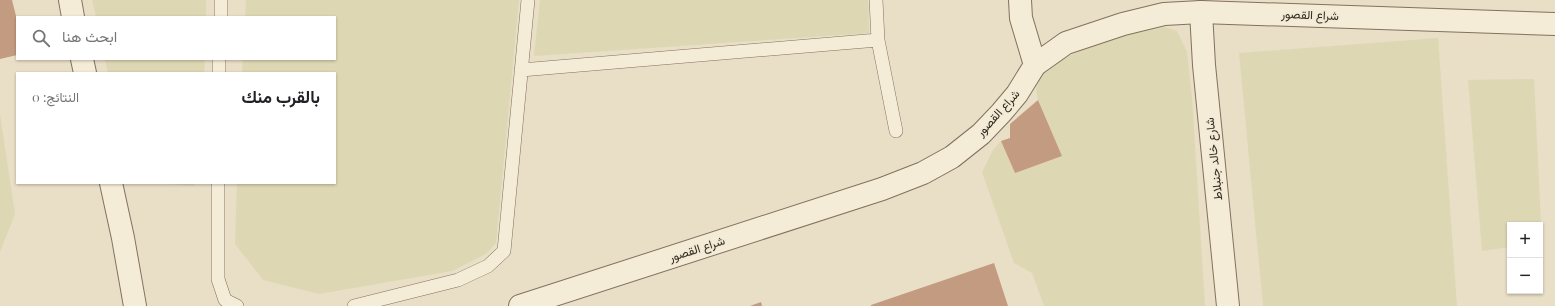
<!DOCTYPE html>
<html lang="ar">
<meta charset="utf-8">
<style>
body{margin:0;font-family:"Playfair Display",Vazirmatn,serif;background:#f2f2f2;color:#202124;direction:rtl}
.controls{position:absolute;right:12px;bottom:12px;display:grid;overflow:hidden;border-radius:0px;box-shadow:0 1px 3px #0004}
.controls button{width:36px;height:36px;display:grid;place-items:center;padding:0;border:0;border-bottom:1px solid #e0e0e0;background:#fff;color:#202124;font:20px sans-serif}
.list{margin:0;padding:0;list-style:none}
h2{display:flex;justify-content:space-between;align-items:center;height:52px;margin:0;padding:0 16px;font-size:17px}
h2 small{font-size:13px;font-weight:400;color:#757577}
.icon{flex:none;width:22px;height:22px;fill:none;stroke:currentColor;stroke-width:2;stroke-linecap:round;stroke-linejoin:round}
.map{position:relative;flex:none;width:1555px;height:306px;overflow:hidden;direction:ltr}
.search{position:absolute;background:#fff;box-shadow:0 1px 3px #0004;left:16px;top:16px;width:320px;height:44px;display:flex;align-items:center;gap:10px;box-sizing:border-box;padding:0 14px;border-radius:0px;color:#757577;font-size:15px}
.panel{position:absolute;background:#fff;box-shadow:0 1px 3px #0004;left:16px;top:72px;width:320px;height:112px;border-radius:0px;direction:rtl}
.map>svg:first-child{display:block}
</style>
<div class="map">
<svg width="1555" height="306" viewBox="0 0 1555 306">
<rect width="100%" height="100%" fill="#e9dec6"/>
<path fill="#ded7b4" d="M 92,0 L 206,0 L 206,17 L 96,17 Z
M 246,0 L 519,0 L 496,243 L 486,254 L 452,271 L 319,294 L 263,280 L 235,244 L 237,183 L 335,183 L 335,73 L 242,73 L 243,59 L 335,59 L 335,17 L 245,17 Z
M 540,0 L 868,0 L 869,33 L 534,56 Z
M 1165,27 L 1177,31 L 1187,52 L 1192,97 L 1205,306 L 1044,306 L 1032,273 L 1014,263 L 982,172 L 993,150 L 1001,141 L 1015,173 L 1062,156 L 1038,100 L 1036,89 L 1040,77 L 1051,64 L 1108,39 Z
M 1438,38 L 1457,306 L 1263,306 L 1239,53 Z
M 105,59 L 205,59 L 204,73 L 108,73 Z
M 1534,79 L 1542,244 L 1540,244 L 1540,225 L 1510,225 L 1510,247 L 1482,251 L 1468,80 Z
M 0,114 L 15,214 L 0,252 Z
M 155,183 L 194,183 L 194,186 Z"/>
<path fill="#c39b80" d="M 0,0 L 12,0 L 17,20 L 17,55 L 0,59 Z
M 1038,100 L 1062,156 L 1015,173 L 1001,141 L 1010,138 L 1010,124 Z
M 994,263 L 1008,306 L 871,306 L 871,305 Z
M 761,302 L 762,306 L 750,306 Z"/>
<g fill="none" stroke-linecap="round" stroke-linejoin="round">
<g stroke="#82715e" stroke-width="14">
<path id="service" d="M 876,0 L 878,40 L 896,131
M 221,17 L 221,0
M 521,70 L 878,40
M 219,73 L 219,59
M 218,183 L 218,279 L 225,300 L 237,306
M 354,306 L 458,280 L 488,266 L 504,251 L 528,0"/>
</g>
<g stroke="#82715e" stroke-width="24">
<path id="minor" d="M 70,0 L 73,17
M 1020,0 L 1021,18 L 1035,65
M 1201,12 L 1204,65 L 1228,306
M 82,59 L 85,73
M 111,183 L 123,238 L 135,306"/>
</g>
<g stroke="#82715e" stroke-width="24">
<path id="tertiary" d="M 520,306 L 882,189 L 923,173 L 952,157 L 981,134 L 1001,113 L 1017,94 L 1035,65 L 1066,43 L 1123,24 L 1164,14 L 1201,12 L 1555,24"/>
</g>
<use href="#service" stroke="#f5ecd8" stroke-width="13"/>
<use href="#minor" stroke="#f5ecd8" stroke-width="22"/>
<use href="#tertiary" stroke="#f5ecd8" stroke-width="22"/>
</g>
<g text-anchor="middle" stroke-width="3" stroke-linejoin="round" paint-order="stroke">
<g font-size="12" fill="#342920" stroke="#f1e9d4">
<text transform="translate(1310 15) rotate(2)" y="4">شراع القصور</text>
<text transform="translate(998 113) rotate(-48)" y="4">شراع القصور</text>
<text transform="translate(1214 159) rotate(-96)" y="4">شارع خالد جنبلاط</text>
<text transform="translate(697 249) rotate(-18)" y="4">شراع القصور</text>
</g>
</g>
</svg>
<div class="controls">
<button>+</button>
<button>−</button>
</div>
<div class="search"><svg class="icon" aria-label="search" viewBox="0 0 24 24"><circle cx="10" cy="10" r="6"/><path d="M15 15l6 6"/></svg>ابحث هنا</div>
<section class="panel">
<h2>بالقرب منك<small>النتائج: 0</small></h2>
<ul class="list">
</ul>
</section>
</div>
